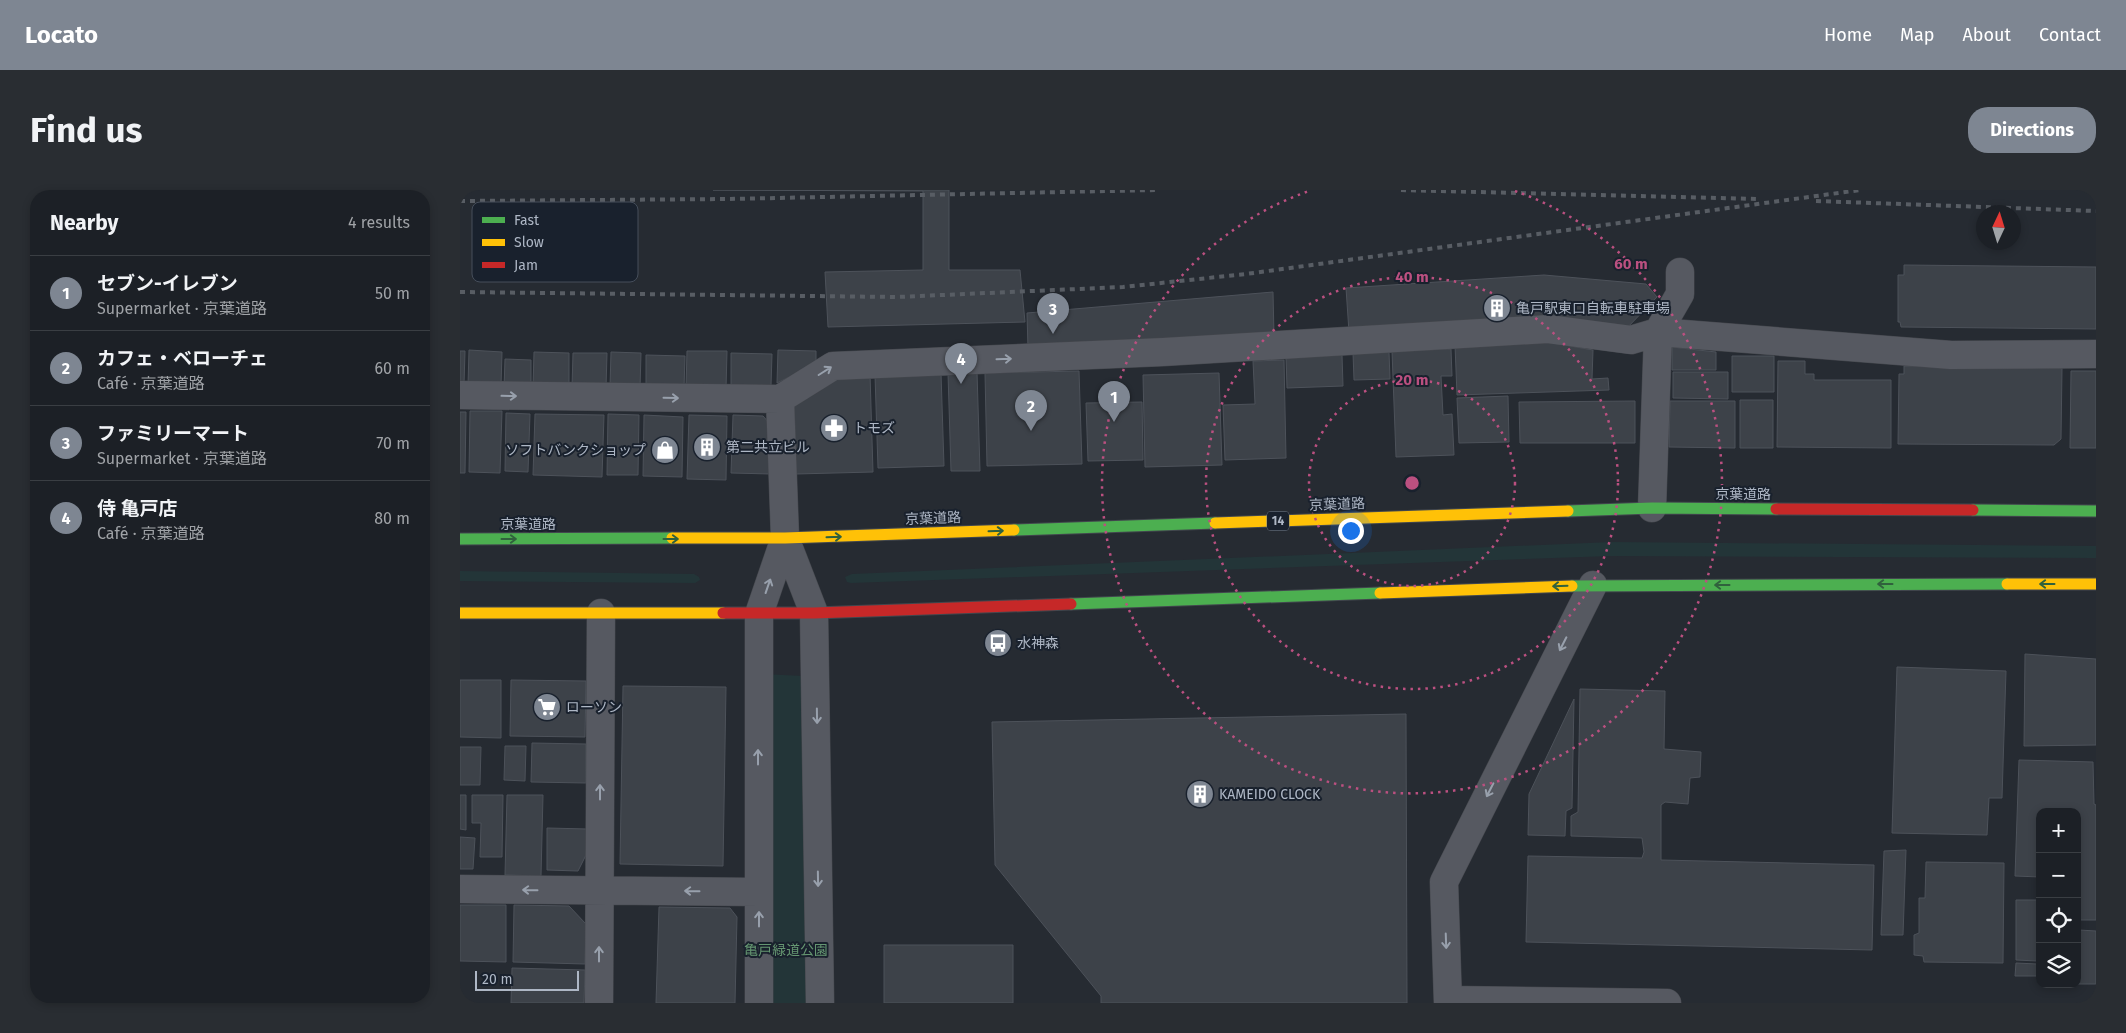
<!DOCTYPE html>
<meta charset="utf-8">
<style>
body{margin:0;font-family:"Fira Sans","Noto Sans JP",sans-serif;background:#292d32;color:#f1f3f6}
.controls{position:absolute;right:15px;bottom:15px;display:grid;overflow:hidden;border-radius:10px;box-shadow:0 2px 8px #0003}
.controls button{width:45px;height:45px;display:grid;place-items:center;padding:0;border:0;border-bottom:1px solid #3a3e43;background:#1c2026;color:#f1f3f6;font:25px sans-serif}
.compass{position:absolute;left:1516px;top:15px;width:45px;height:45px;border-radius:50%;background:#1c2026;box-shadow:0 2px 8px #0003;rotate:4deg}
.scale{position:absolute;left:15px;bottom:12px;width:104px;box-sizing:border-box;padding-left:5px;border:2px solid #aeb7c5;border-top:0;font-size:14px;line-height:18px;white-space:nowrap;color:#aeb7c5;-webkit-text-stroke:4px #19212d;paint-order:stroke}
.you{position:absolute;left:890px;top:340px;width:18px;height:18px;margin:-12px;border:4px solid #fff;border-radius:50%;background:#1a73e8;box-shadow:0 0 0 8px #1a73e833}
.badge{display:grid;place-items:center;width:32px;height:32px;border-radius:50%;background:#7e8692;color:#fff;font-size:16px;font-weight:700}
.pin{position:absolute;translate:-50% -41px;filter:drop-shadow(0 1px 2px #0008)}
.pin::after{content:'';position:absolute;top:26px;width:18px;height:15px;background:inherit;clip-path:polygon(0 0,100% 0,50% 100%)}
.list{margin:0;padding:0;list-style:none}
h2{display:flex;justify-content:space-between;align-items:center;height:65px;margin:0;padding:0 20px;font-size:21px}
h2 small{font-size:16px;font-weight:400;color:#a0a3a7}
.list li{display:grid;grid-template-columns:32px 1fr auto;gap:15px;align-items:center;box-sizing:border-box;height:75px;padding:0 20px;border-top:1px solid #3a3e43}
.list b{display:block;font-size:19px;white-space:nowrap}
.list p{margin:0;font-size:16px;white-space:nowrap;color:#a0a3a7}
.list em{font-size:16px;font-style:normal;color:#a0a3a7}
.icon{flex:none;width:28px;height:28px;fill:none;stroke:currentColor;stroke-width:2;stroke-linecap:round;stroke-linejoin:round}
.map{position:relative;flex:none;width:1636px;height:813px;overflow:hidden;border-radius:20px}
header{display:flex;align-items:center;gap:30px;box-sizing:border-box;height:70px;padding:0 25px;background:#7e8692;color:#fff}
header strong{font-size:24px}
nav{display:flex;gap:28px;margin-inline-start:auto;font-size:18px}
.intro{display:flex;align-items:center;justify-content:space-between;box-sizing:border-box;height:120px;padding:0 30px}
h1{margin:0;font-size:35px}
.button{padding:12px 22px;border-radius:20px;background:#7e8692;color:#fff;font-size:18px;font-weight:700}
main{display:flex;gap:30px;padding:0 30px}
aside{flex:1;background:#1c2026;border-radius:20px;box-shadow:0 2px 8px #0003}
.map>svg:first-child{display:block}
</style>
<header>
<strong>Locato</strong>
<nav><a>Home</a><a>Map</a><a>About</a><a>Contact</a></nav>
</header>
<div class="intro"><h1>Find us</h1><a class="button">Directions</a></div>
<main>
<aside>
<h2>Nearby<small>4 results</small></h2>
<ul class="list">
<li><span class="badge">1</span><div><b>セブン-イレブン</b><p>Supermarket · 京葉道路</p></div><em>50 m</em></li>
<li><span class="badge">2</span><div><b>カフェ・ベローチェ</b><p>Café · 京葉道路</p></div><em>60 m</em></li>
<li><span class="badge">3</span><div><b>ファミリーマート</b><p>Supermarket · 京葉道路</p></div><em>70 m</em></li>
<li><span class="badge">4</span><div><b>侍 亀戸店</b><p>Café · 京葉道路</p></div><em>80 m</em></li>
</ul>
</aside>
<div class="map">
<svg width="1636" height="813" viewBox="0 0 1636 813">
<rect width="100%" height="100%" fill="#262b32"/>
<path fill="#233538" d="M 1152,352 L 1636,356 L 1636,368 L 1151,366 L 391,393 L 387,392 L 385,387 L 392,384 Z
M 0,381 L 234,384 L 239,387 L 240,390 L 235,393 L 0,391 Z
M 303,484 L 343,486 L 347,813 L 307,813 Z"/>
<path fill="#3d4249" stroke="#4d525a" d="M 489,0 L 489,80 L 560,80 L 565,132 L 368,137 L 365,82 L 463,80 L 463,1 L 253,0 Z
M 1444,75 L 1636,77 L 1636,139 L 1441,137 L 1440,132 L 1438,132 L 1438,85 L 1444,85 Z
M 1084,85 L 1186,94 L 1197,107 L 1164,141 L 889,142 L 886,98 Z
M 813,102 L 814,146 L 568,159 L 567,123 Z
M 1088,152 L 1133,160 L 1132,189 L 1148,188 L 1149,200 L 997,205 L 995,155 Z
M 1212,157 L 1256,162 L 1256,180 L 1212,180 Z
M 991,159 L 992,186 L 981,186 L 983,225 L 992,224 L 994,265 L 936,267 L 932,161 Z
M 9,160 L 42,162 L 41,196 L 8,195 Z
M 318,160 L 356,161 L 356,174 L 317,193 Z
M 0,161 L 5,161 L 4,195 L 0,195 Z
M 227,161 L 267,161 L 266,199 L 226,198 Z
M 74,162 L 109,163 L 109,198 L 73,198 Z
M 151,162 L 181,163 L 180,198 L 150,197 Z
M 929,162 L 930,189 L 894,190 L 893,163 Z
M 113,163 L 147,163 L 146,198 L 112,197 Z
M 271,163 L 312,164 L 311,196 L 271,195 Z
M 186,165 L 225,166 L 224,198 L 186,197 Z
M 882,165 L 883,196 L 827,198 L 826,166 Z
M 1272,166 L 1314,166 L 1314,202 L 1272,202 Z
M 45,169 L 71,170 L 71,199 L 44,199 Z
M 824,170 L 826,268 L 765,270 L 763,215 L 795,214 L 793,171 Z
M 1318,171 L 1345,171 L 1345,184 L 1354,184 L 1354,190 L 1431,190 L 1431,258 L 1317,257 Z
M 1444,176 L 1602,178 L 1601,249 L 1594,255 L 1438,254 L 1439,184 L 1444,184 Z
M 619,181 L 622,274 L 527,276 L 525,183 Z
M 1611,181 L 1636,181 L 1636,258 L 1610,258 Z
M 517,182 L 520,281 L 491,281 L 488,183 Z
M 1213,182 L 1268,182 L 1268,209 L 1213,208 Z
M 481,183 L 484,276 L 418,278 L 415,185 Z
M 759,183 L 762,275 L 685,277 L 683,185 Z
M 410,184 L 413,282 L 336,284 L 334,210 L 373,186 Z
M 1048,206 L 1049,252 L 999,253 L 997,208 Z
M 1280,210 L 1313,210 L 1313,258 L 1280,258 Z
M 1175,211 L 1175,253 L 1060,253 L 1059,212 Z
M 1210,211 L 1275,211 L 1275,258 L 1209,257 Z
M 682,212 L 683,270 L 628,271 L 626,213 Z
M 10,221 L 42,221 L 40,283 L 9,282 Z
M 0,222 L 6,222 L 5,283 L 0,283 Z
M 46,223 L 70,224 L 68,282 L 45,281 Z
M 75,224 L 144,225 L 142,287 L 73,285 Z
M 148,224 L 179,225 L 178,285 L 147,285 Z
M 184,225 L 223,227 L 222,287 L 183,286 Z
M 229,225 L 267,226 L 266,290 L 227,289 Z
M 273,225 L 303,226 L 311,235 L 311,284 L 271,283 Z
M 1565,464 L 1636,469 L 1636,555 L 1564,556 Z
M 1437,477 L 1546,481 L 1542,608 L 1529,608 L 1527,645 L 1432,643 Z
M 0,490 L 41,490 L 41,548 L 0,547 Z
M 51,490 L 126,491 L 125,547 L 50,546 Z
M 163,496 L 266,497 L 263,676 L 160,674 Z
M 1120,499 L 1205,501 L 1204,559 L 1241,562 L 1240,587 L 1230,588 L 1228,614 L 1205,612 L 1201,615 L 1201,670 L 1414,675 L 1412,760 L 1066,752 L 1068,666 L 1182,668 L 1184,662 L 1182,648 L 1111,646 L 1111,626 L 1118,622 Z
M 1114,509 L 1112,618 L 1106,621 L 1105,646 L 1068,645 L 1069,604 Z
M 946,524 L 947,813 L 641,813 L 641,806 L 535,675 L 532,532 Z
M 72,553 L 126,554 L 126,593 L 71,592 Z
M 45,556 L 66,556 L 65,591 L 44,590 Z
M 0,557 L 21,557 L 20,595 L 0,595 Z
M 1559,570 L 1633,572 L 1634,614 L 1636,615 L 1636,730 L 1617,730 L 1617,622 L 1580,622 L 1580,687 L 1555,686 Z
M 0,605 L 6,605 L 6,640 L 0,639 Z
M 12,605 L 43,605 L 42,667 L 20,667 L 21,633 L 12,633 Z
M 47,605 L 83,605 L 81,686 L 45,685 Z
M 87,638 L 128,639 L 126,665 L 118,681 L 87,680 Z
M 0,647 L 15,648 L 13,679 L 0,679 Z
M 1446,660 L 1443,745 L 1421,745 L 1424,661 Z
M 1466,672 L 1544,673 L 1543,773 L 1464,772 L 1463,766 L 1454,765 L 1454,745 L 1459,743 L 1459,708 L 1465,708 Z
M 1556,710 L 1577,710 L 1577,771 L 1556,770 Z
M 0,715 L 46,715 L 46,772 L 0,771 Z
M 54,715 L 109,716 L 126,734 L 125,774 L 53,772 Z
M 199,717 L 270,718 L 277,727 L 275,813 L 196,813 Z
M 1619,740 L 1636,741 L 1636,794 L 1617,794 Z
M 424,755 L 553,755 L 553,813 L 424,813 Z
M 1556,773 L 1577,774 L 1577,786 L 1555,786 Z
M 52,778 L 125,780 L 124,813 L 51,813 Z"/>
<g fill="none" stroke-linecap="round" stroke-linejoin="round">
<g stroke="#44474d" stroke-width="29">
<path id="street" d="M 0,205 L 320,209 L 373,176 L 703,162 L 1088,139 L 1171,150 L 1198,142 L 1491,165 L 1636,164
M 320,209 L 325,348 L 354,423 L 360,813
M 1192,318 L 1198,142 L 1220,104 L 1220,82
M 0,699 L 299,702
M 988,810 L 1207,813
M 139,813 L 141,423
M 299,813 L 299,424 L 325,348
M 988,813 L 984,692 L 1133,395"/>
</g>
<g stroke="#42474e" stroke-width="13">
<path id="fast" d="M 1513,320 L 1636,321
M 1108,321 L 1192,318 L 1316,319
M 554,340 L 755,333
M 0,349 L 212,348
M 1112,396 L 1547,394
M 611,414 L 920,403"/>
</g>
<g stroke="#42474e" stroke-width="13">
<path id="slow" d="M 755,333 L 1108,321
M 212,348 L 325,348 L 554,340
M 1547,394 L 1636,394
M 920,403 L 1112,396
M 0,423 L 263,423"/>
</g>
<g stroke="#42474e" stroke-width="13">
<path id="jam" d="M 1316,319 L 1513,320
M 263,423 L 354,423 L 611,414"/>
</g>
<use href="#street" stroke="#565961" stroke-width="28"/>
<use href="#fast" stroke="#4caf50" stroke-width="11"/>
<use href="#slow" stroke="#ffc107" stroke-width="11"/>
<use href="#jam" stroke="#c62828" stroke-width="11"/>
<path stroke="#585d64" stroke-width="4" stroke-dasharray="5 5" stroke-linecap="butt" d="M 941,0 L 1296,9
M 0,11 L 269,9 L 697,0
M 1356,11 L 1636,21
M 0,102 L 437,107 L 663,97 L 786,84 L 1400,0"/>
</g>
<defs><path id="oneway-shaft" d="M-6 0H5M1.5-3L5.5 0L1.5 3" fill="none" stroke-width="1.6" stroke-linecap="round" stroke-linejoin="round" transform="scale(1.25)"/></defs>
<g stroke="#98a0ac">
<use href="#oneway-shaft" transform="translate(544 169) rotate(-2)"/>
<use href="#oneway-shaft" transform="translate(365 181) rotate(-32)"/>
<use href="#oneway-shaft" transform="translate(49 206) rotate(1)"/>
<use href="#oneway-shaft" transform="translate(211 208) rotate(1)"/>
<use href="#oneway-shaft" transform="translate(308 396) rotate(-71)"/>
<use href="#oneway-shaft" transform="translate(1103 454) rotate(117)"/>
<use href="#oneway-shaft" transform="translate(357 526) rotate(89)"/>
<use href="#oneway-shaft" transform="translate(298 567) rotate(-90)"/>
<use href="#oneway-shaft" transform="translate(1030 600) rotate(117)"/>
<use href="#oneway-shaft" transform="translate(140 602) rotate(-90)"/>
<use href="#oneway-shaft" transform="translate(358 689) rotate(89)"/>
<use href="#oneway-shaft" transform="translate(70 700) rotate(-179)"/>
<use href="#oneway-shaft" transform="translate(232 701) rotate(-179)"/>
<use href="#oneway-shaft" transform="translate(299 729) rotate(-90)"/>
<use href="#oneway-shaft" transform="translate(986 751) rotate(88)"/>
<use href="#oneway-shaft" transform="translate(139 764) rotate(-90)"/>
</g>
<g stroke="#30613d">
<use href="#oneway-shaft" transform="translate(536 341) rotate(-2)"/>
<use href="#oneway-shaft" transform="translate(374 347) rotate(-2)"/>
<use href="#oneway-shaft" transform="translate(49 349)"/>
<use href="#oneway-shaft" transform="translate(211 349)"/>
<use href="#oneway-shaft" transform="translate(1425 394) rotate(180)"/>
<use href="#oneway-shaft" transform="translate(1587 394) rotate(180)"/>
<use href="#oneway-shaft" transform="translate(1262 395) rotate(180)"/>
<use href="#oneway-shaft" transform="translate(1100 396) rotate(178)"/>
</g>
<g fill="none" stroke="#bb5080" stroke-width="2.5" stroke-dasharray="2.5 5">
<circle cx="952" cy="293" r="103"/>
<circle cx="952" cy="293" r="206"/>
<path d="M1055 1A310 310 0 1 1 849 1"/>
</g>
<defs>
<g id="building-disc" transform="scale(1.4375)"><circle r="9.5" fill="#7e8692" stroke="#19212d"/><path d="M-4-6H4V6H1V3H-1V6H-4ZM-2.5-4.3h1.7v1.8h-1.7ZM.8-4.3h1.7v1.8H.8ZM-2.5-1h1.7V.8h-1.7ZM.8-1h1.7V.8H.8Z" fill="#fff"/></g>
<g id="pharmacy-disc" transform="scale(1.4375)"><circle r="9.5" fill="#7e8692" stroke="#19212d"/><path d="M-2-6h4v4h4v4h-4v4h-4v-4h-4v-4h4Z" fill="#fff"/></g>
<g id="shop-disc" transform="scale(1.4375)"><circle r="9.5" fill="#7e8692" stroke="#19212d"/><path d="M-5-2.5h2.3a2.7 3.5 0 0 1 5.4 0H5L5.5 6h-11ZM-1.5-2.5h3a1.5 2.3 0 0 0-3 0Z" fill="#fff"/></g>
<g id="bus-disc" transform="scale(1.4375)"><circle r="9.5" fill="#7e8692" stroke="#19212d"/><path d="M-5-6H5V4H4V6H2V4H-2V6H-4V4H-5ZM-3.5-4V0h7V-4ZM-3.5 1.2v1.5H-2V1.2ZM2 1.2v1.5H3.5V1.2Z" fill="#fff"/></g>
<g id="supermarket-disc" transform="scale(1.4375)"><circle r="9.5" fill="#7e8692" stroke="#19212d"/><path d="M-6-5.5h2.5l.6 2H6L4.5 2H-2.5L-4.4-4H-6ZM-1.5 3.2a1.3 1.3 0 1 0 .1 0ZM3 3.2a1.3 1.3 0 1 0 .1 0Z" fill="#fff"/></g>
</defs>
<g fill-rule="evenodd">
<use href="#building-disc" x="1037" y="118"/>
<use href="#pharmacy-disc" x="374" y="238"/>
<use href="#building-disc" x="247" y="257"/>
<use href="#shop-disc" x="205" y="260"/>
<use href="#bus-disc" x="538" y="453"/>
<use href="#supermarket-disc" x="87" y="517"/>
<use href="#building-disc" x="740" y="604"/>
</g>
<g text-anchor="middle" stroke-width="4" stroke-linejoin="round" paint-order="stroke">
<rect fill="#19212d" stroke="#818a97" stroke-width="1" x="807" y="321.5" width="22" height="19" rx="4"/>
<g font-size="12" font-weight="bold" fill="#aeb7c5">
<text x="818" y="335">14</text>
</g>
<g font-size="14" fill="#aeb7c5" stroke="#19212d" text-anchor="start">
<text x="1056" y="123">亀戸駅東口自転車駐車場</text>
<text x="393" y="243">トモズ</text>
<text x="266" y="262">第二共立ビル</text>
<text x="186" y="265" text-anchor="end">ソフトバンクショップ</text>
<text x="557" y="458">水神森</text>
<text x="106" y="522">ローソン</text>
<text x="759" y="609">KAMEIDO CLOCK</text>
</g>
<g font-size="14" fill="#aeb7c5" stroke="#19212d">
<text x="1283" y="309">京葉道路</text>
<text transform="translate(877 314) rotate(-2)" y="5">京葉道路</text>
<text transform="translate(473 328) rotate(-2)" y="5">京葉道路</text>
<text x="68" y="339">京葉道路</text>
</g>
<g font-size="14" fill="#659671" stroke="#19212d">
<text x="326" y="765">亀戸緑道公園</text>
</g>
</g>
<rect x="12" y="12" width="166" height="80" rx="8" fill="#19212d" stroke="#464e5b" stroke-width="1"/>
<rect x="22" y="27" width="23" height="6" fill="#4caf50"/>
<rect x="22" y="49" width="23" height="7" fill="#ffc107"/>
<rect x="22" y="72" width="23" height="6" fill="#c62828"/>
<g font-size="14" fill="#aeb7c5">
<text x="54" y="35">Fast</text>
<text x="54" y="57">Slow</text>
<text x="54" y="80">Jam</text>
</g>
<circle cx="952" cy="293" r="8" fill="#bb5080" stroke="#19212d" stroke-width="2.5"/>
<g font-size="15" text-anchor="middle" font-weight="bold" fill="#bb5080" stroke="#19212d" stroke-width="4" stroke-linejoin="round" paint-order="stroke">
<text x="1171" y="79">60 m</text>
<text x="952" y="92">40 m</text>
<text x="952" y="195">20 m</text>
</g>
</svg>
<div class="controls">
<button>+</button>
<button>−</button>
<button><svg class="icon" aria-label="locate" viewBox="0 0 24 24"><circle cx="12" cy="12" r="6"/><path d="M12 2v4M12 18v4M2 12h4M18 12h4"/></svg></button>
<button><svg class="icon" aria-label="layers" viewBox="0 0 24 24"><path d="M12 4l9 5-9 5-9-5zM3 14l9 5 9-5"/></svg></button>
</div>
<svg class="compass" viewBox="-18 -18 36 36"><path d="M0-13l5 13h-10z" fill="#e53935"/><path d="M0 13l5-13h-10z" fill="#a0a3a7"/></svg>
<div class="scale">20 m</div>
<div class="you"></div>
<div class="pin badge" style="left:654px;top:232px">1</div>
<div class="pin badge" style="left:571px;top:241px">2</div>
<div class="pin badge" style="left:593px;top:144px">3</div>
<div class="pin badge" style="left:501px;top:194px">4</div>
</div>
</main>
